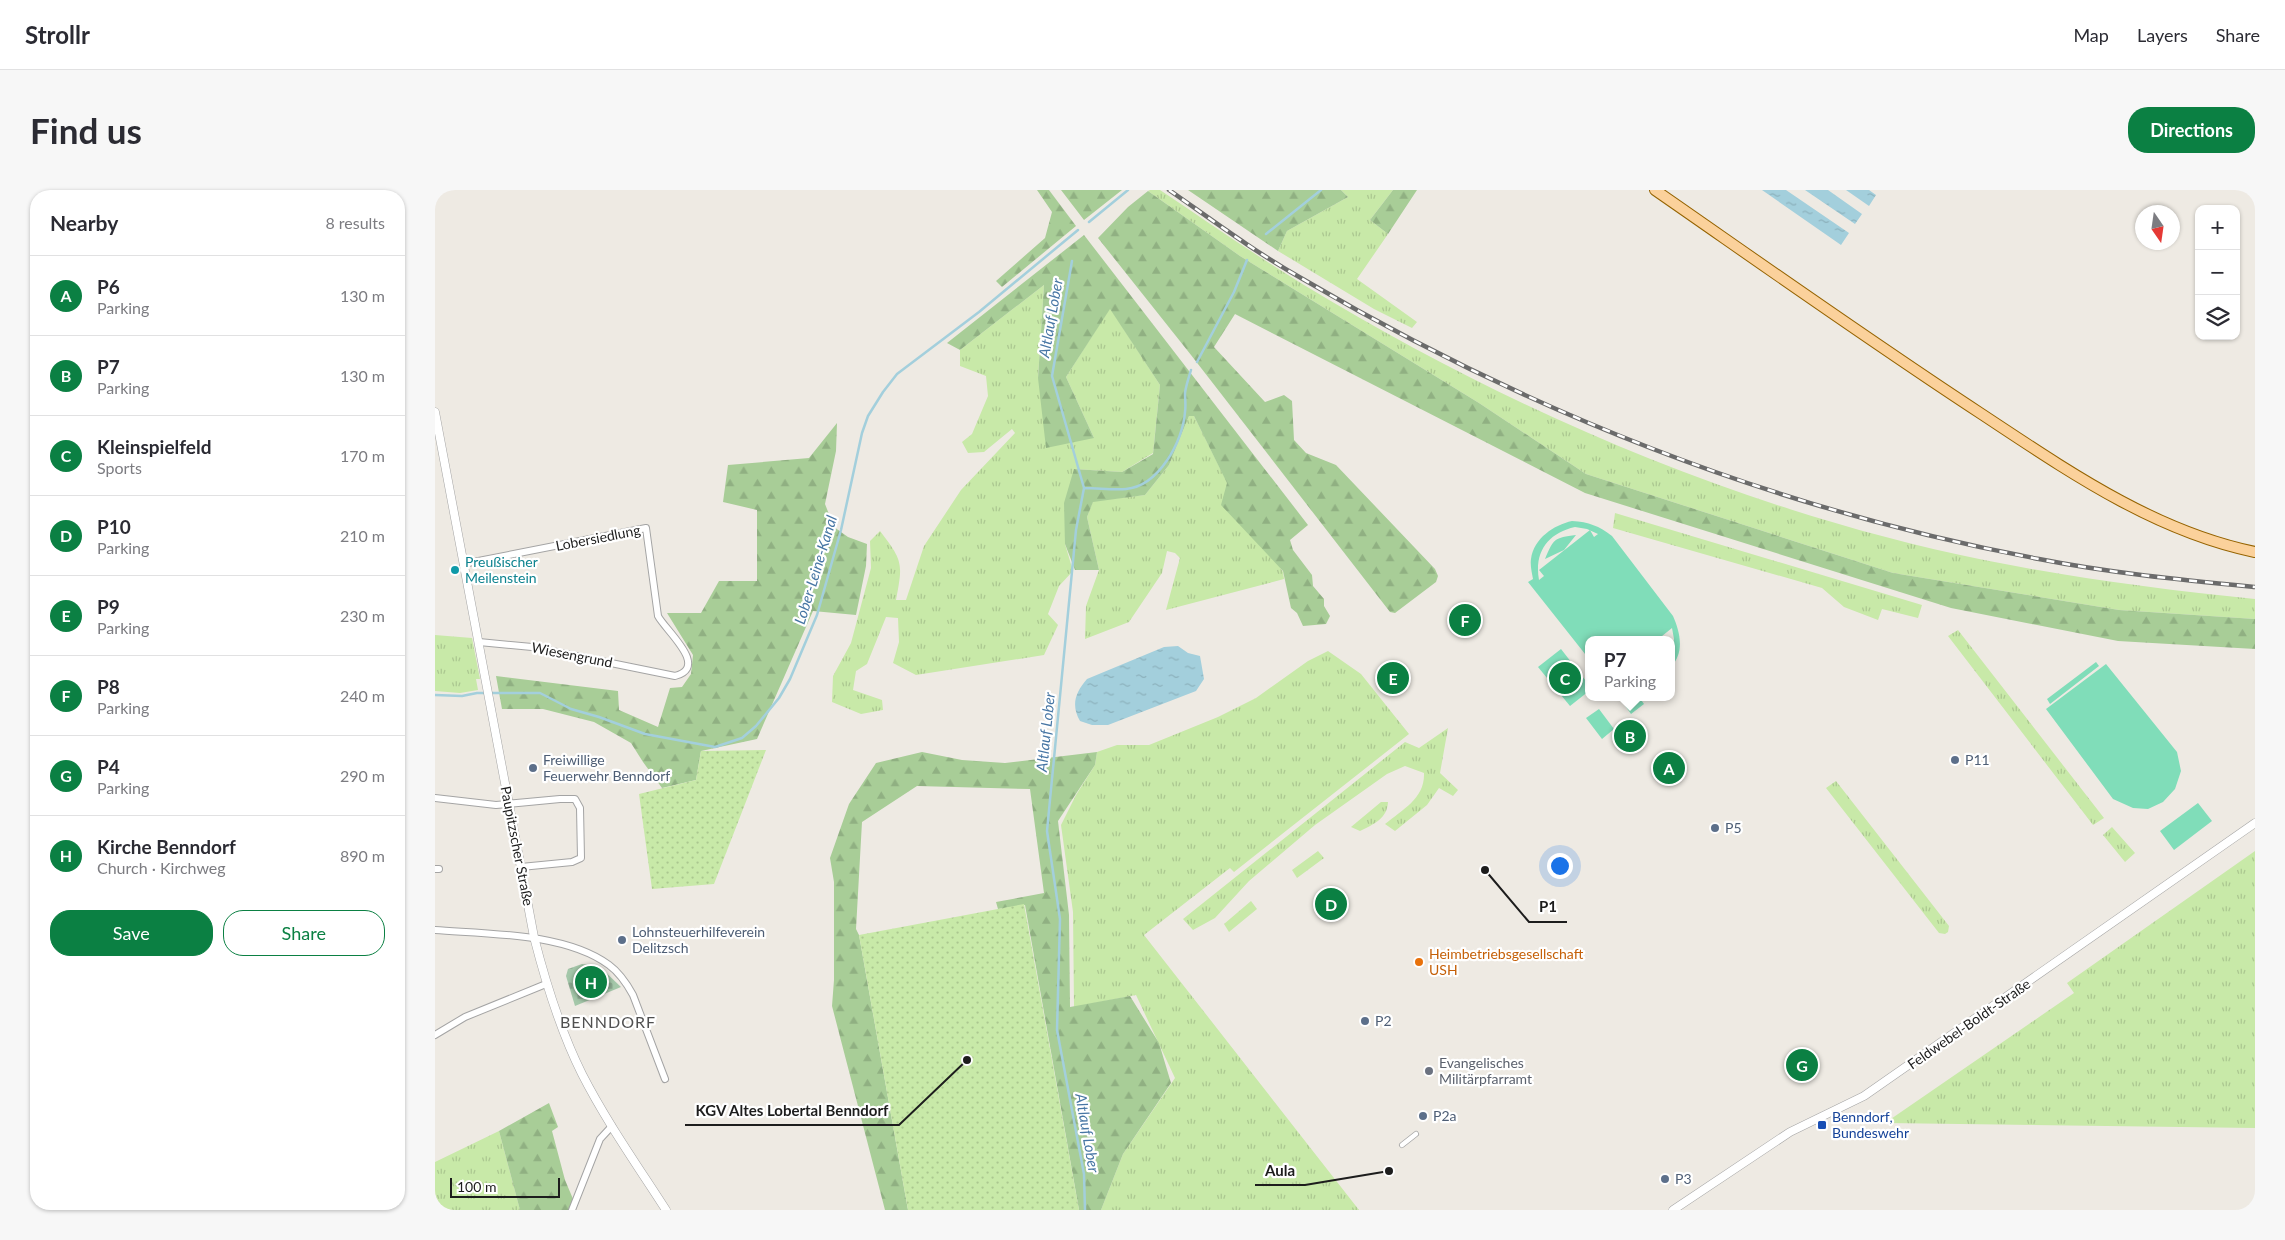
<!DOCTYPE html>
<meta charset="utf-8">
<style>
body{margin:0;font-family:Lato,sans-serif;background:#f7f7f7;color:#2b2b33}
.controls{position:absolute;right:15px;top:15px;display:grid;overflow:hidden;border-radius:10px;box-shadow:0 1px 4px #0004}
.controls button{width:45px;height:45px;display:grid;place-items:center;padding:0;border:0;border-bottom:1px solid #e1e1e2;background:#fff;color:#2b2b33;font:25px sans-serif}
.compass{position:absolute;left:1700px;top:15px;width:45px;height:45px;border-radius:50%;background:#fff;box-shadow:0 1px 4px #0004;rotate:167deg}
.scale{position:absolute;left:15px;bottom:12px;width:110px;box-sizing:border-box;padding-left:5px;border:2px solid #1d1d1d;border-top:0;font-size:14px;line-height:18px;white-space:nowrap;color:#1d1d1d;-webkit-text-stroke:4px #fff;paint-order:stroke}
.you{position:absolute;left:1124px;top:675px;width:18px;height:18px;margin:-12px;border:4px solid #fff;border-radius:50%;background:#1a73e8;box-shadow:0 0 0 8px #1a73e833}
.badge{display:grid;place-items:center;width:32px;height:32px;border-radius:50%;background:#0b8043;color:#fff;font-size:16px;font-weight:700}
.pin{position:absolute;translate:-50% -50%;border:2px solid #fff;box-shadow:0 1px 5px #0006}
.popup{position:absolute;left:1150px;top:446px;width:90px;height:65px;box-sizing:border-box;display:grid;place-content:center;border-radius:10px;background:#fff;filter:drop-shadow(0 1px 4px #0005);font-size:16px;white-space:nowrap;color:#7c7c81}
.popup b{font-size:19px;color:#2b2b33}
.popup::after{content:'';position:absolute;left:50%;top:100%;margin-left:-10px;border:10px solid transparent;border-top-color:#fff}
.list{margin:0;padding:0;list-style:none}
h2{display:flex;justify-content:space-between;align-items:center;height:65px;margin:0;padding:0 20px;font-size:21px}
h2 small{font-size:16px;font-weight:400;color:#7c7c81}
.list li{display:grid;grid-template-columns:32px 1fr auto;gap:15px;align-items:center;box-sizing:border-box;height:80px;padding:0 20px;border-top:1px solid #e1e1e2}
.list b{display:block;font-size:19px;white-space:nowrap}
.list p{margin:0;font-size:16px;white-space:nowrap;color:#7c7c81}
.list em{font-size:16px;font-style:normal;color:#7c7c81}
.actions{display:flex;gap:10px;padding:15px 20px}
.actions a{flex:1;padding:11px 0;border:1px solid #0b8043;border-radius:20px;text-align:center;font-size:18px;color:#0b8043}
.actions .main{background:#0b8043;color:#fff}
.icon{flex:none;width:28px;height:28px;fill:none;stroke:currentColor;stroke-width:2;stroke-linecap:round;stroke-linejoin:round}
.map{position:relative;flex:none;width:1820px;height:1020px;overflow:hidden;border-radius:20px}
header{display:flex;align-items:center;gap:30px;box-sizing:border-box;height:70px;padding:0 25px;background:#fff;border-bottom:1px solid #e1e1e2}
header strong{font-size:24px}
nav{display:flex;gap:28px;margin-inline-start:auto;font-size:18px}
.intro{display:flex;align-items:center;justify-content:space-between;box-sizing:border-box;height:120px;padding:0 30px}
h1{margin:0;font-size:35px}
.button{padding:12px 22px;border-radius:20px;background:#0b8043;color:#fff;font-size:18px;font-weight:700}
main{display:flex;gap:30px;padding:0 30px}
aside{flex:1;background:#fff;border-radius:20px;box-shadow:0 1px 4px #0004}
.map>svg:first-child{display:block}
</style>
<header>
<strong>Strollr</strong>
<nav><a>Map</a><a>Layers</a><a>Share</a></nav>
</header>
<div class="intro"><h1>Find us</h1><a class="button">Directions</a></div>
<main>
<aside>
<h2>Nearby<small>8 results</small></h2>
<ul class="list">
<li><span class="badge">A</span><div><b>P6</b><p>Parking</p></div><em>130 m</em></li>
<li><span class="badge">B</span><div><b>P7</b><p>Parking</p></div><em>130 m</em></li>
<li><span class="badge">C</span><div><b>Kleinspielfeld</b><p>Sports</p></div><em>170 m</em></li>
<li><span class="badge">D</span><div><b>P10</b><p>Parking</p></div><em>210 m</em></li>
<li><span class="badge">E</span><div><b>P9</b><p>Parking</p></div><em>230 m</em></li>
<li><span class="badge">F</span><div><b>P8</b><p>Parking</p></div><em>240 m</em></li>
<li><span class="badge">G</span><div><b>P4</b><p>Parking</p></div><em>290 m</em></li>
<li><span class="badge">H</span><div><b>Kirche Benndorf</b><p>Church · Kirchweg</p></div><em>890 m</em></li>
</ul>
<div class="actions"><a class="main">Save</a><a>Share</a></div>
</aside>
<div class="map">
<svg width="1820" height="1020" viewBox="0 0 1820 1020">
<defs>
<pattern id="grass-tufts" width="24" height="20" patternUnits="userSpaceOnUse" patternTransform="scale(1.25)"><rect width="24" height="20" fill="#c8e9a8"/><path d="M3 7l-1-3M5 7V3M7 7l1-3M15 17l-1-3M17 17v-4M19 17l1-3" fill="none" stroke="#abc790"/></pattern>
<pattern id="forest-firs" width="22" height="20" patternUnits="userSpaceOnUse" patternTransform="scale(1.25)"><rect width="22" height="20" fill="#a8cd97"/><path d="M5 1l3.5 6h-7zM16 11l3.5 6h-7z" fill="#90b082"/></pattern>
<pattern id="cemetery-stones" width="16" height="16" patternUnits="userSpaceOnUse" patternTransform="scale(1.25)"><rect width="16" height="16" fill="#a4c7a9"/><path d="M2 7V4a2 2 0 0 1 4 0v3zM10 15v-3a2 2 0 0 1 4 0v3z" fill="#8daa91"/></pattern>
<pattern id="garden-dots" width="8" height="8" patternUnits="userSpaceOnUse" patternTransform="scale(1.25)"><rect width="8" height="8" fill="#c8e9a8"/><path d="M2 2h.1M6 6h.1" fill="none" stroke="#abc790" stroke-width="1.8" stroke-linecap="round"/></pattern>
<pattern id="water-ripples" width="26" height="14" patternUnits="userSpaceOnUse" patternTransform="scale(1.25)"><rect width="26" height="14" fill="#a3cfdc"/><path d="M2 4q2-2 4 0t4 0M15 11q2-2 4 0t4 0" fill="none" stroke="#8cb1bc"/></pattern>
</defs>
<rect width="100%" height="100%" fill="#eeeae3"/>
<path fill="url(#grass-tufts)" d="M 715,0 L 725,0 C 773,32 820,65 869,95 C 1076,221 1312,322 1549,370 C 1639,388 1729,400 1820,409 L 1820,429 L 1684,420 L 1458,383 L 1151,284 L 1044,213 L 805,66 L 713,1 Z
M 906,0 L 958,0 L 935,30 L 953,44 L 922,89 L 982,132 L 977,138 L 939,119 L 843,61 L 852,41 L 913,7 Z
M 609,95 L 603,188 L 659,248 L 631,187 L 675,118 L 725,195 L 718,263 L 687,282 L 639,279 L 630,354 L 638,381 L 624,396 L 613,424 L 623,435 L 609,465 L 481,485 L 458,473 L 464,452 L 463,428 L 451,427 L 432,474 L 421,481 L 418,500 L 447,510 L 448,520 L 426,524 L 397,512 L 398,486 L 416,453 L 436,378 L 435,351 L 445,341 C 468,371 468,373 461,410 L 471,410 L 489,356 L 526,300 L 580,243 L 577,239 L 549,262 L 533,263 L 527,252 L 537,244 L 553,206 L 551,186 L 525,176 L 525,160 Z
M 754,226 L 759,226 L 793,294 L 848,382 L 849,389 L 731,420 L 745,368 L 740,363 L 732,361 L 727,383 L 694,432 L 650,449 L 651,416 L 664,380 L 652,327 L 658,311 L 710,305 L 734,275 Z
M 1180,323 L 1487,415 L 1483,428 L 1447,419 L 1443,430 L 1409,417 L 1387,398 L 1178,338 Z
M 1523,440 L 1669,628 L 1658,635 L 1513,446 Z
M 0,445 L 37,448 L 45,489 L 41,489 L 43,500 L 25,503 L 0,501 Z
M 893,461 L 926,484 L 974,544 L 799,682 L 795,678 L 709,745 L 924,1020 L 666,1020 L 688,964 L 740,888 L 701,805 L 639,817 L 638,722 L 626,635 L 641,605 L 660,575 L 662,562 L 682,555 L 714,555 L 783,527 L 821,508 L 873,471 Z
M 1013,538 L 1005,583 L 1023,600 L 1018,606 L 1004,598 L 992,615 L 960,641 L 950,634 C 968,619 990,608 989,583 L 970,576 L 952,584 L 880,635 L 814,691 L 780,728 L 758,740 L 748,729 L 970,552 L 984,558 Z
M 1401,591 L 1514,736 L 1513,742 L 1510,744 L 1504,743 L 1391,598 Z
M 946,612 L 953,612 C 952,629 939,634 925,641 L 916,637 Z
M 1677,637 L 1700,663 L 1690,672 L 1668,645 Z
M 883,661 L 889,668 L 862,688 L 857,680 Z
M 1820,661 L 1820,938 L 1450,933 L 1639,803 L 1632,793 Z
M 816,711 L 822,719 L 794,742 L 789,734 Z
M 64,941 L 85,1020 L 0,1020 L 0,972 Z"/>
<path fill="url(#forest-firs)" d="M 602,0 L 614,0 L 641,36 L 567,97 L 561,91 L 610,48 L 617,22 Z
M 626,0 L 687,0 L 649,30 Z
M 753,0 L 906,0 L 913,7 L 852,41 L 843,61 Z
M 958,0 L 982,0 L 953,44 L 935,30 Z
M 713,1 L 805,66 L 1044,213 L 1151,284 L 1458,383 L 1684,420 L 1820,429 L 1820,459 L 1683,451 L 1516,418 L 1150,303 L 800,124 L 779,157 L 830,212 L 849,205 L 857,211 L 859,250 L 871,263 L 901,275 L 1000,379 L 1003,386 L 1001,392 L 960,423 L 955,422 L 756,165 L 663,48 L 693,17 Z
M 649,45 L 873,335 L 855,350 L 858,360 L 877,385 L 878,396 L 889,409 L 889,416 L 895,426 L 891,434 L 868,436 L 862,423 L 856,418 L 848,381 L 786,315 L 792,293 L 759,226 L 754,226 L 734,275 L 710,305 L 658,312 L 652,327 L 664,380 L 640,380 L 630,354 L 629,313 L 639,279 L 687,282 L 718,264 L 725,195 L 675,119 L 631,187 L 659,248 L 611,258 L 603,188 L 609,95 L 525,160 L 512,153 Z
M 402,233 L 401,261 L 390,314 L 399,337 L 413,347 L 432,354 L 431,376 L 421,425 L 378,421 L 322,549 L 266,561 L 261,590 L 227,598 L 208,572 L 196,553 L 159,532 L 108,519 L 67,519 L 61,486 L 183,501 L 184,520 L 223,537 L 235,498 L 247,497 L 256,484 L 258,465 L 232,423 L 266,423 L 284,391 L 322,391 L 322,320 L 288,312 L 293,275 L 374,268 Z
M 487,562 L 527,570 L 570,573 L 662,562 L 660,575 L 623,631 L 634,725 L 635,817 L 695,806 L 724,853 L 736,893 L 688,964 L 666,1020 L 644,1020 L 590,715 L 563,719 L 561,712 L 609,703 L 595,599 L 482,596 L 427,632 L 421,739 L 424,745 L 473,1020 L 450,1020 L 397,816 L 399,790 L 399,692 L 395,668 L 414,614 L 441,573 Z
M 114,913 L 123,937 L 117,941 L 130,990 L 138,1009 L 134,1020 L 85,1020 L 64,941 Z"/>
<path fill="url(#cemetery-stones)" d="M 147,774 L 164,776 L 186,797 L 140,816 L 131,786 L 133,779 Z"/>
<path fill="url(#garden-dots)" d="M 331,560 L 279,694 L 217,699 L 204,604 L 261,590 L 266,561 Z
M 589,714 L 644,1020 L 473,1020 L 424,745 Z"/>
<path fill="#80ddb9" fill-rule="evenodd" d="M 1137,331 C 1154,332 1164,336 1177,346 L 1238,426 C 1245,442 1250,462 1236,477 L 1239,449 L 1237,438 L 1222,450 L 1154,450 L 1154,469 L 1093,392 L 1098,389 C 1097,383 1095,375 1096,369 C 1099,348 1119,335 1137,331 ZM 1140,337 L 1152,339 L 1163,344 L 1159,347 L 1155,340 L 1104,380 L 1109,386 L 1104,390 C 1099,362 1113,343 1140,337 Z
M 1141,345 L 1129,360 L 1110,369 C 1119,348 1119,348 1141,345 Z
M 1126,459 L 1154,495 L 1154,501 L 1135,516 L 1103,477 Z
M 1661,472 L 1664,476 L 1615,514 L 1612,509 Z
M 1671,474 L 1742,562 L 1746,581 L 1740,599 L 1728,612 L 1713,619 L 1698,618 L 1678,609 L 1611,519 Z
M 1189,507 L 1204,507 L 1209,514 L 1196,524 L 1186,510 Z
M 1164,519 L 1179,539 L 1167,549 L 1151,528 Z
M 1763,613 L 1777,631 L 1739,660 L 1725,641 Z"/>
<path fill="url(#water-ripples)" d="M 1327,0 L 1351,0 L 1414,43 L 1406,55 Z
M 1370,0 L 1393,0 L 1427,24 L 1420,34 Z
M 1411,0 L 1434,0 L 1441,5 L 1434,16 Z
M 743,456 L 753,463 L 765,466 L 769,489 L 761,501 L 673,535 L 657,535 L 645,531 C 636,515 640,503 652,489 L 729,457 Z"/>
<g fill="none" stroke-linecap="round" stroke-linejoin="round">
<path stroke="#a3cfdc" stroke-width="2.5" d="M 654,32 L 693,0
M 831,44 L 886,0
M 637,71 L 617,186 L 649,298 L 641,340 L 612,641 L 625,729 L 622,840 L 649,984 L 650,1020
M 762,172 L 799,102 L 812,70
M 649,298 C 663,298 678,300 691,299 C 724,296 748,251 750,222 C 751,215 750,209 750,203 C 751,195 754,187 756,180
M 0,505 L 27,506 L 42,503 L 105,503 L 136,519 L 164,527 L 210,544 L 280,557 L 307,548 L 321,536 L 344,508 L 355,489 L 382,425 L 406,340 L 427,243 L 433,226 L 448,202 L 462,184 L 544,122 L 643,40"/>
<g stroke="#a4a4a4" stroke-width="6">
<path id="pedestrian" d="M 967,955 L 981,944"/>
</g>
<g stroke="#a4a4a4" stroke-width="8">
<path id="minor" d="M 28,374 L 211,338 L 223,426 C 230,440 275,477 240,486 L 97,457 L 44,452
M 0,608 L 61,615 L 125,609 L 140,609 L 145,618 L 146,668 L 137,672 L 86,677
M 0,679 L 4,679
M 0,740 C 53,744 131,743 174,775 C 185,783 192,794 198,805 L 230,889
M 0,845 L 30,827 L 111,794
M 137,1020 L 165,949 L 177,936"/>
</g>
<g stroke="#a4a4a4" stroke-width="9">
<path id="tertiary" d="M 0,222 L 99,747 C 111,794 125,840 147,884 C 171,931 202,975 231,1020
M 1238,1020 L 1355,942 L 1429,906 L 1820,633"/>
</g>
<g stroke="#956301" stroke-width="12">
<path id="primary" d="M 1220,0 C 1328,75 1435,151 1545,223 C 1630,279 1718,341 1820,362"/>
</g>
<use href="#pedestrian" stroke="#fff" stroke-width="4.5"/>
<use href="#minor" stroke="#fff" stroke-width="6"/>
<use href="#tertiary" stroke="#fff" stroke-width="8"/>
<use href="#primary" stroke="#fbd19b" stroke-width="10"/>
<g stroke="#6b6b6b" stroke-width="4.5">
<path id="rail" d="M 734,0 C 777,30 820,62 866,88 C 1095,223 1343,320 1604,369 C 1675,383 1748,390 1820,397"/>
</g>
<use href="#rail" stroke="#fff" stroke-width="2.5" stroke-dasharray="8" stroke-linecap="butt"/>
</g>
<circle fill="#0f9aa8" stroke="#fff" stroke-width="2" cx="20" cy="380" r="5"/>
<g fill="#5c6f8a" stroke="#fff" stroke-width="2">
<circle cx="1520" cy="570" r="5"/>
<circle cx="98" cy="578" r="5"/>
<circle cx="1280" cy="638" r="5"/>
<circle cx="187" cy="750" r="5"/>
<circle cx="930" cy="831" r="5"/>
<circle cx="988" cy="926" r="5"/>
<circle cx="1230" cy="989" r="5"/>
</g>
<circle fill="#e8710a" stroke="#fff" stroke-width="2" cx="984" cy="772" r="5"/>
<circle fill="#6b7280" stroke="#fff" stroke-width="2" cx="994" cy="881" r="5"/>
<rect fill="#1a4fb4" stroke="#fff" stroke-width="2" x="1382" y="930" width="10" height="10" rx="2.5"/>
<g text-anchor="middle" stroke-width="4.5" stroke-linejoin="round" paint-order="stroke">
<g font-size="14" fill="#1d1d1d" stroke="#fff">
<text transform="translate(163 348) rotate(-11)" y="5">Lobersiedlung</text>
<text transform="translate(137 465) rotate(11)" y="5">Wiesengrund</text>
<text transform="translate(82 656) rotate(79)" y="5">Paupitzscher Straße</text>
<text transform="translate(1534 834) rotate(-35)" y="5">Feldwebel-Boldt-Straße</text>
</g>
<g font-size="14" fill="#0d838f" stroke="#fff" text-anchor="start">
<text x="30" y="377">Preußischer<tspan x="30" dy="16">Meilenstein</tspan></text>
</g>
<g font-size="14" fill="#4e5e75" stroke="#fff" text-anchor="start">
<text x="108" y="575">Freiwillige<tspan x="108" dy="16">Feuerwehr Benndorf</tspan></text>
<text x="1530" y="575">P11</text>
<text x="1290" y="643">P5</text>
<text x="197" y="747">Lohnsteuerhilfeverein<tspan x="197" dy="16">Delitzsch</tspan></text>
<text x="940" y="836">P2</text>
<text x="998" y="931">P2a</text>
<text x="1240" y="994">P3</text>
</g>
<g font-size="14" fill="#c56008" stroke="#fff" text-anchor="start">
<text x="994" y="769">Heimbetriebsgesellschaft<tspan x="994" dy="16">USH</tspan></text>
</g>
<g font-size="14" fill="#5b616d" stroke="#fff" text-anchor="start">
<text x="1004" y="878">Evangelisches<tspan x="1004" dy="16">Militärpfarramt</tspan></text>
</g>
<g font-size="14" fill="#164399" stroke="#fff" text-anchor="start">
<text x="1397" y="932">Benndorf,<tspan x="1397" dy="16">Bundeswehr</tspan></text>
</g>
<g font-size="15" font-style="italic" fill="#4776a4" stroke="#fff">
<text transform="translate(616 128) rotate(-80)" y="5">Altlauf Lober</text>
<text transform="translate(381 380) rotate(-73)" y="5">Lober-Leine-Kanal</text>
<text transform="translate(611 542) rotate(-84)" y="5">Altlauf Lober</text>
<text transform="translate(652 943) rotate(80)" y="5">Altlauf Lober</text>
</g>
<g font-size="16" letter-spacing="1" fill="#505050" stroke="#fff">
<text x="173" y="838">BENNDORF</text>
</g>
</g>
<path fill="none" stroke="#1d1d1d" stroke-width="2" d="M1050 680L1094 732H1132M532 870L464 935H250M954 981L870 995H820"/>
<g fill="#1d1d1d" stroke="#fff" stroke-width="2">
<circle cx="1050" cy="680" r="5"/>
<circle cx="532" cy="870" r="5"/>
<circle cx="954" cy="981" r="5"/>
</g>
<g font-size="15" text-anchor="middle" font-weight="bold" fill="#1d1d1d" stroke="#fff" stroke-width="4.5" stroke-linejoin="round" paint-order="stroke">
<text x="1113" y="722">P1</text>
<text x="357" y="926">KGV Altes Lobertal Benndorf</text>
<text x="845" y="986">Aula</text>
</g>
</svg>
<div class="controls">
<button>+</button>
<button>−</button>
<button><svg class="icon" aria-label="layers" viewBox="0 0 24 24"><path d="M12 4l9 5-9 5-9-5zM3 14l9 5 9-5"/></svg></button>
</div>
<svg class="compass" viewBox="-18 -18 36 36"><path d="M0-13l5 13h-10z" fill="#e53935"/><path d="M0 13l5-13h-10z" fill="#7c7c81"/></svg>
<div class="scale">100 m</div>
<div class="you"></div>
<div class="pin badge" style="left:1234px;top:578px">A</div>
<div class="pin badge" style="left:1195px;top:546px">B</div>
<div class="popup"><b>P7</b>Parking</div>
<div class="pin badge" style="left:1130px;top:488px">C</div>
<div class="pin badge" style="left:896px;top:714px">D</div>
<div class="pin badge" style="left:958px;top:488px">E</div>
<div class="pin badge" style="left:1030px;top:430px">F</div>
<div class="pin badge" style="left:1367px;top:875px">G</div>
<div class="pin badge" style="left:156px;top:792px">H</div>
</div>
</main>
